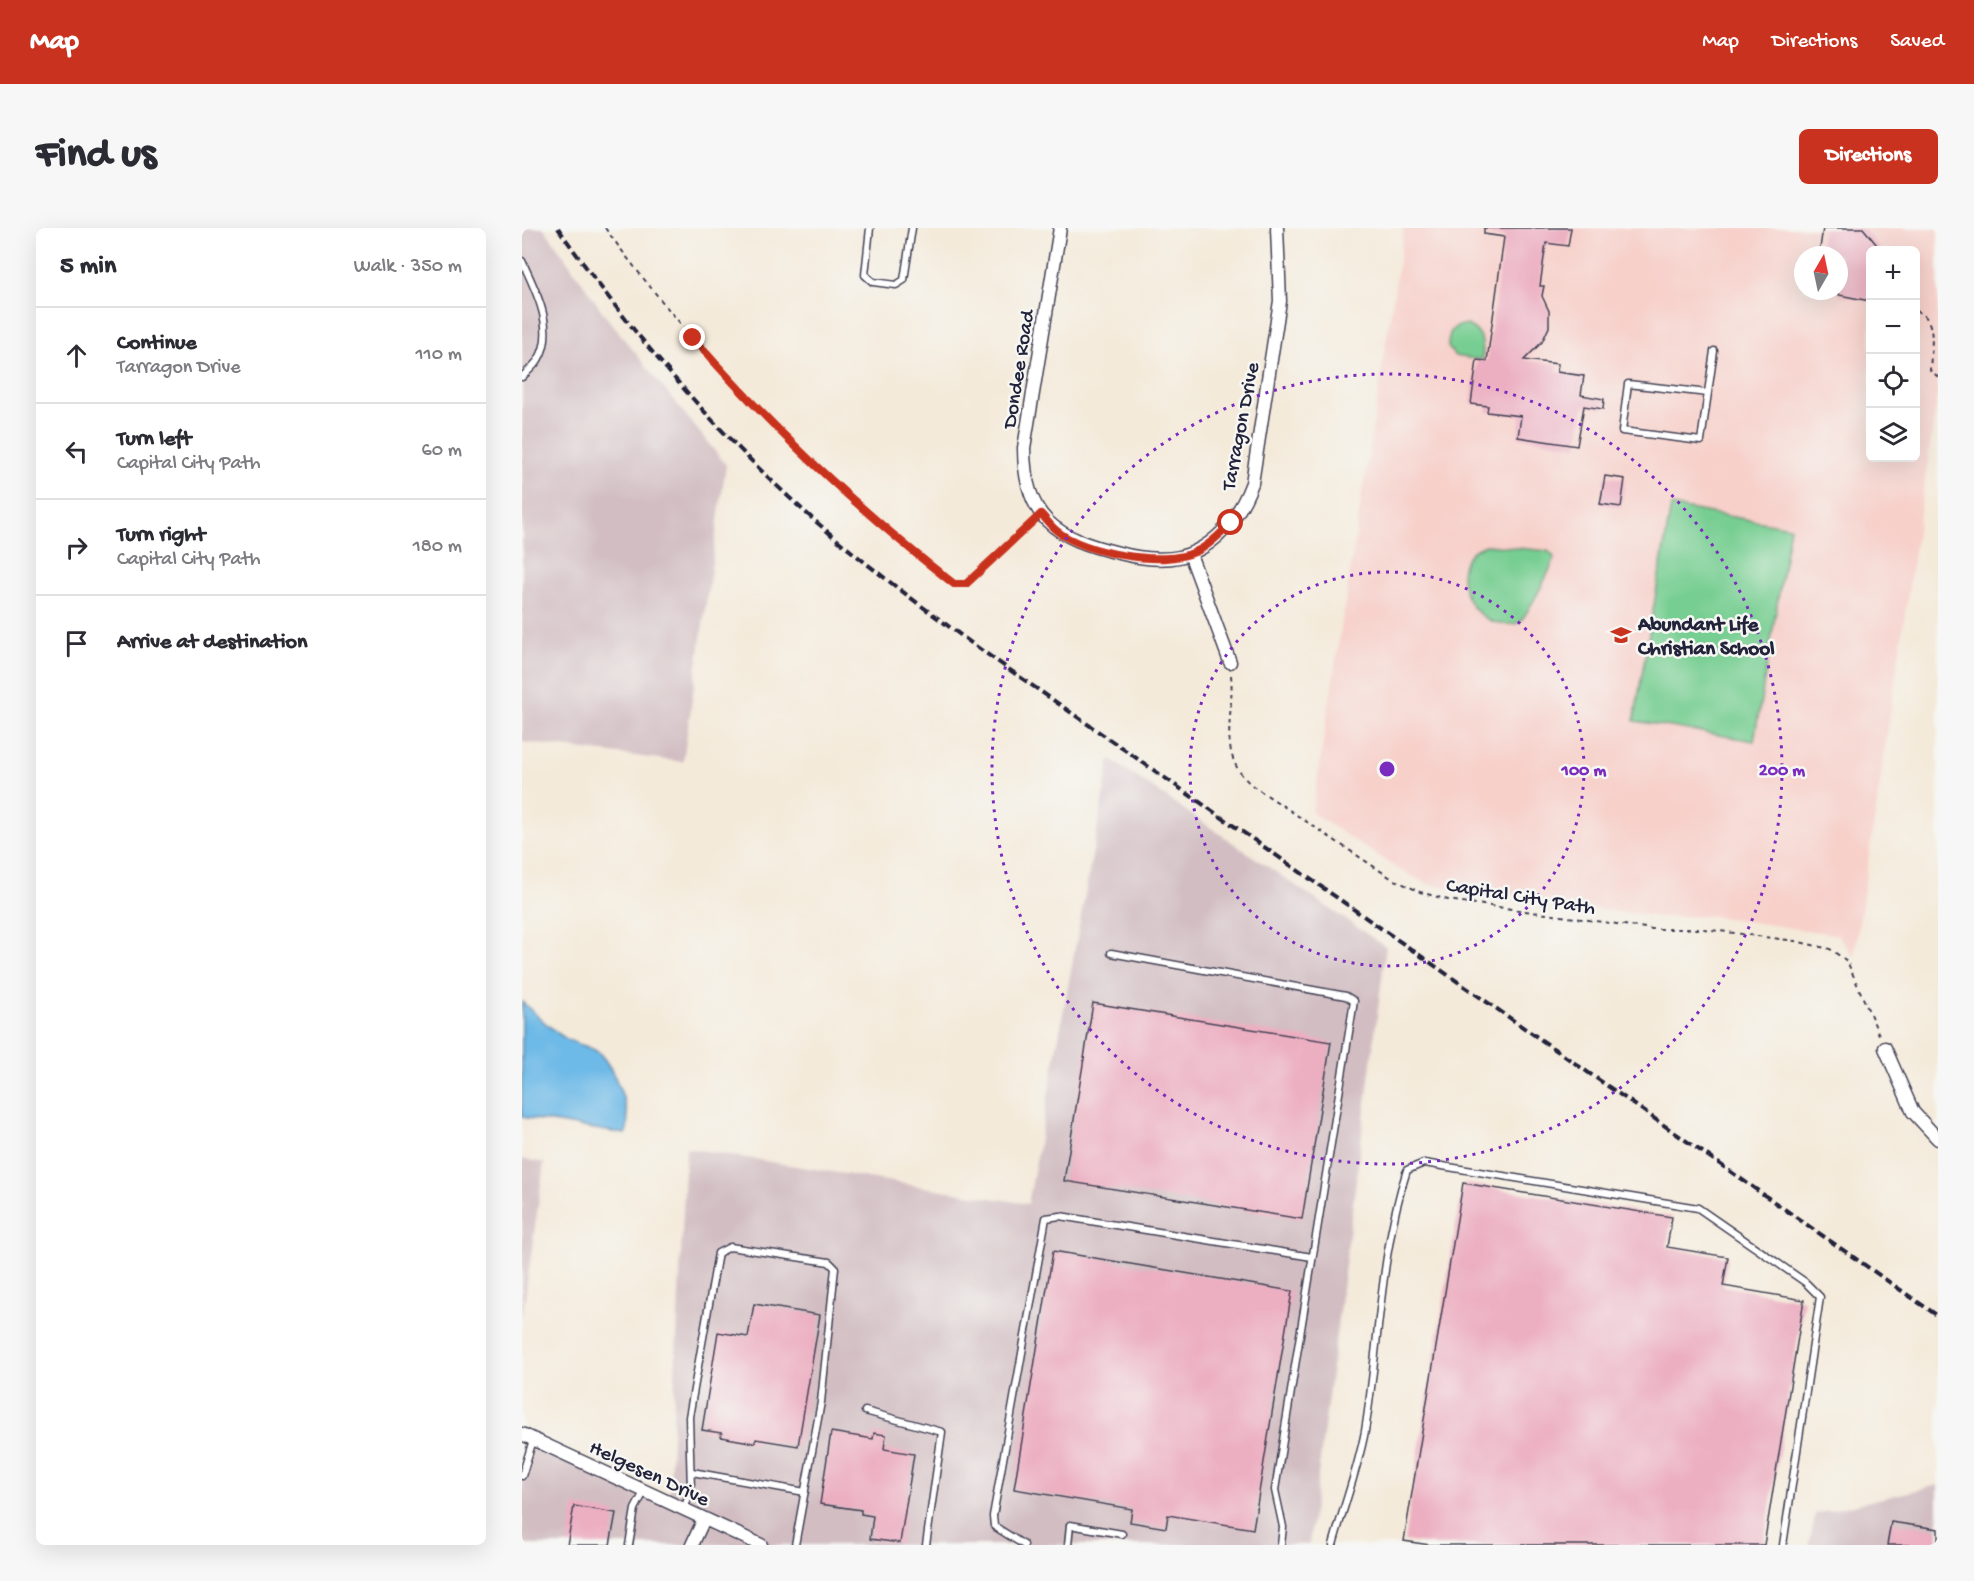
<!DOCTYPE html>
<meta charset="utf-8">
<style>
body{margin:0;font-family:"Gochi Hand",sans-serif;background:#f7f7f7;color:#2b2b33}
.controls{position:absolute;right:18px;top:18px;display:grid;overflow:hidden;border-radius:9px;box-shadow:0 6px 24px #0002}
.controls button{width:54px;height:54px;display:grid;place-items:center;padding:0;border:0;border-bottom:2px solid #e1e1e2;background:#fff;color:#2b2b33;font:30px sans-serif}
.compass{position:absolute;left:1272px;top:18px;width:54px;height:54px;border-radius:50%;background:#fff;box-shadow:0 6px 24px #0002;rotate:9deg}
.stop{position:absolute;width:18px;height:18px;margin:-14px;border:4px solid #c8321e;border-radius:50%;background:#fff}
.stop.end{background:#c8321e;border-color:#fff;box-shadow:0 2px 6px #0008}
.list{margin:0;padding:0;list-style:none}
h2{display:flex;justify-content:space-between;align-items:center;height:78px;margin:0;padding:0 24px;font-size:26px}
h2 small{font-size:20px;font-weight:400;color:#7c7c81}
.list li{display:grid;grid-template-columns:39px 1fr auto;gap:18px;align-items:center;box-sizing:border-box;height:96px;padding:0 24px;border-top:2px solid #e1e1e2}
.list b{display:block;font-size:22px;white-space:nowrap}
.list p{margin:0;font-size:20px;white-space:nowrap;color:#7c7c81}
.list em{font-size:20px;font-style:normal;color:#7c7c81}
.icon{flex:none;width:33px;height:33px;fill:none;stroke:currentColor;stroke-width:2;stroke-linecap:round;stroke-linejoin:round}
.map{position:relative;flex:none;width:1416px;height:1317px;overflow:hidden;border-radius:9px}
header{display:flex;align-items:center;gap:36px;box-sizing:border-box;height:84px;padding:0 30px;background:#c8321e;color:#fff}
header strong{font-size:28px}
nav{display:flex;gap:33px;margin-inline-start:auto;font-size:21px}
.intro{display:flex;align-items:center;justify-content:space-between;box-sizing:border-box;height:144px;padding:0 36px}
h1{margin:0;font-size:42px}
.button{padding:15px 27px;border-radius:9px;background:#c8321e;color:#fff;font-size:21px;font-weight:700}
main{display:flex;gap:36px;padding:0 36px}
aside{flex:1;background:#fff;border-radius:9px;box-shadow:0 6px 24px #0002}
.map>svg:first-child{display:block}
</style>
<header>
<strong>Map</strong>
<nav><a>Map</a><a>Directions</a><a>Saved</a></nav>
</header>
<div class="intro"><h1>Find us</h1><a class="button">Directions</a></div>
<main>
<aside>
<h2>5 min<small>Walk · 350 m</small></h2>
<ul class="list">
<li><svg class="icon" aria-label="ahead" viewBox="0 0 24 24"><path d="M12 20V5M6 11l6-6 6 6"/></svg><div><b>Continue</b><p>Tarragon Drive</p></div><em>110 m</em></li>
<li><svg class="icon" aria-label="left" viewBox="0 0 24 24"><path d="M17 20v-9H6M10 6l-5 5 5 5"/></svg><div><b>Turn left</b><p>Capital City Path</p></div><em>60 m</em></li>
<li><svg class="icon" aria-label="right" viewBox="0 0 24 24"><path d="M7 20v-9h11M14 6l5 5-5 5"/></svg><div><b>Turn right</b><p>Capital City Path</p></div><em>180 m</em></li>
<li><svg class="icon" aria-label="arrive" viewBox="0 0 24 24"><path d="M6 21V4h12l-3 4 3 4H6"/></svg><div><b>Arrive at destination</b></div></li>
</ul>
</aside>
<div class="map">
<svg width="1416" height="1317" viewBox="0 0 1416 1317">
<rect width="100%" height="100%" fill="#f6f6f2"/>
<filter id="ink" filterUnits="userSpaceOnUse"><feTurbulence type="fractalNoise" baseFrequency=".0167" numOctaves="2"/><feDisplacementMap in="SourceGraphic" scale="12" xChannelSelector="R" yChannelSelector="G"/><feConvolveMatrix kernelMatrix="1 2 1 2 8 2 1 2 1" color-interpolation-filters="sRGB"/></filter>
<filter id="wash" filterUnits="userSpaceOnUse"><feTurbulence type="fractalNoise" baseFrequency=".008" numOctaves="4" result="noise"/><feDisplacementMap in="SourceGraphic" scale="24" xChannelSelector="R" yChannelSelector="G"/><feGaussianBlur stdDeviation="1.35" result="paint"/><feColorMatrix in="noise" values="0 0 0 0 0 0 0 0 0 0 0 0 0 0 0 0 0 1.4 0 .05"/><feComposite in="paint" operator="in"/></filter>
<g filter="url(#wash)">
<rect width="100%" height="100%" fill="#f4eada"/>
<path fill="#f7d0ca" fill-rule="evenodd" d="M 882,0 L 1416,0 L 1416,163 L 1332,729 L 1316,707 L 1190,688 L 1139,689 L 1082,682 L 908,657 L 876,641 L 790,585 ZM 1348,22 L 1394,22 L 1394,230 L 1348,230 ZM 1281,27 L 1317,27 L 1317,63 L 1281,63 Z"/>
<path fill="#d2bec2" d="M 0,0 L 22,0 L 85,90 L 204,237 L 161,534 L 0,514 Z
M 588,531 L 864,719 L 787,1317 L 0,1317 L 0,1206 L 147,1274 L 164,920 L 506,976 Z
M 0,931 L 22,935 L 0,1091 Z
M 1416,1257 L 1416,1317 L 1287,1317 L 1293,1286 Z"/>
<path fill="#77ce92" stroke="#4c7866" stroke-width="1.5" d="M 945,97 C 961,104 962,116 960,132 L 933,128 L 926,119 C 926,105 930,96 945,97 Z
M 1149,278 L 1268,299 L 1232,513 L 1112,493 Z
M 965,317 L 1026,323 L 1032,329 C 1032,337 1004,388 997,395 C 944,408 917,327 965,317 Z"/>
<path fill="#6db9e7" stroke="#486e91" stroke-width="1.5" d="M 0,774 C 14,786 27,800 43,810 C 53,817 68,817 77,825 C 91,837 113,890 103,906 L 0,889 Z"/>
<g id="blocks">
<path fill="#ecaec1" d="M 962,0 L 1049,0 L 1046,18 L 1024,15 L 1018,58 L 1022,58 L 1020,68 L 1027,83 L 1027,99 L 1020,114 L 1002,132 L 1036,136 L 1035,144 L 1062,148 L 1059,167 L 1082,171 L 1081,181 L 1062,178 L 1055,218 L 996,209 L 999,188 L 965,184 L 966,178 L 949,176 L 955,132 L 965,133 L 982,9 L 962,6 Z
M 1301,0 L 1341,0 L 1359,22 L 1348,22 L 1348,73 L 1317,67 L 1317,27 L 1297,27 Z
M 1083,248 L 1103,251 L 1099,279 L 1078,276 Z
M 571,775 L 809,814 L 780,991 L 542,953 Z
M 941,955 L 1150,989 L 1145,1019 L 1206,1029 L 1201,1058 L 1282,1072 L 1242,1317 L 908,1317 L 882,1313 Z
M 531,1023 L 770,1063 L 731,1301 L 646,1287 L 644,1300 L 608,1294 L 610,1281 L 492,1261 Z
M 232,1076 L 298,1087 L 276,1218 L 234,1211 L 233,1215 L 222,1213 L 199,1209 L 200,1205 L 180,1202 L 196,1104 L 226,1109 Z
M 309,1204 L 351,1211 L 352,1205 L 364,1207 L 362,1221 L 392,1226 L 378,1315 L 348,1311 L 351,1288 L 339,1286 L 339,1282 L 298,1276 Z
M 52,1278 L 94,1285 L 88,1317 L 45,1317 Z
M 1369,1294 L 1416,1301 L 1416,1317 L 1365,1317 Z"/>
</g>
</g>
<g filter="url(#ink)">
<use href="#blocks" fill-opacity="0" stroke="#424053" stroke-width="1.5"/>
<g fill="none" stroke-linecap="round" stroke-linejoin="round">
<g stroke="#424053" stroke-width="9">
<path id="lane" d="M 348,0 L 343,47 L 351,54 L 374,57 L 382,52 L 390,0
M 0,33 C 13,61 35,102 16,132 C 12,138 5,144 0,149
M 1186,165 L 1106,156 L 1100,203 L 1179,213 L 1192,123
M 589,725 L 824,768 L 832,773 L 753,1262 L 761,1299 L 759,1317
M 343,1183 L 420,1204 L 404,1317
M 170,1244 L 283,1264
M 0,1248 L 11,1212
M 162,1281 L 169,1262 L 167,1189 L 196,1025 L 208,1019 L 307,1034 L 313,1040 L 299,1174 L 273,1317
M 107,1317 L 113,1281 L 122,1264
M 502,1317 L 472,1298 L 471,1288 L 524,990 L 538,988 L 790,1029
M 546,1317 L 548,1297 L 600,1306
M 811,1317 C 821,1280 836,1241 843,1203 C 857,1118 858,1024 885,942 L 902,935 L 1176,980 L 1283,1054 L 1298,1069 L 1261,1317"/>
</g>
<g stroke="#424053" stroke-width="15">
<path id="street" d="M 538,0 L 502,220 C 502,291 534,310 597,325 C 620,331 652,335 674,323 C 702,309 719,284 730,255 L 758,73 L 755,0
M 668,326 L 708,434
M 1363,820 L 1391,884 L 1416,911
M 0,1206 L 239,1317
M 170,1317 L 182,1291"/>
</g>
<path stroke="#424053" stroke-width="2" stroke-dasharray="4.5 4.5" stroke-linecap="butt" d="M 83,0 C 182,135 300,253 432,356 L 444,356 L 511,294
M 1394,83 C 1416,89 1409,121 1408,142 L 1416,149
M 709,447 C 713,489 693,527 731,558 L 869,650 L 898,664 L 926,672 L 1130,701 L 1182,701 L 1273,713 L 1308,721 L 1325,733 L 1358,809"/>
<use href="#lane" stroke="#fff" stroke-width="6"/>
<use href="#street" stroke="#fff" stroke-width="12"/>
<path stroke="#22223b" stroke-width="4" stroke-dasharray="9 4.5" stroke-linecap="butt" d="M 36,0 C 104,98 183,191 270,272 C 327,325 390,371 452,417 L 1416,1088"/>
</g>
</g>
<g fill="none" stroke-linecap="round" stroke-linejoin="round" filter="url(#ink)">
<path stroke="#c8321e" stroke-width="8" d="M 171,110 C 250,201 337,282 432,356 L 444,356 L 519,286 C 524,291 529,299 535,303 C 562,325 641,339 673,324 C 687,318 698,306 709,295"/>
</g>
<g fill="none" stroke="#7b2cbf" stroke-width="3" stroke-dasharray="3 6">
<circle cx="865" cy="541" r="197"/>
<circle cx="865" cy="541" r="395"/>
</g>
<defs>
<g id="school-bare" transform="scale(1.62)"><path d="M0-5L7-2L0 1L-7-2ZM-4 1L0 2.5L4 1V4Q0 6-4 4Z" fill="#c8321e" stroke="#f6f6f2" stroke-width="2.5" paint-order="stroke"/></g>
</defs>
<g fill-rule="evenodd">
<use href="#school-bare" x="1099" y="407"/>
</g>
<g text-anchor="middle" stroke-width="5" stroke-linejoin="round" paint-order="stroke">
<g font-size="21" fill="#22223b" stroke="#f6f6f2">
<text transform="translate(495 141) rotate(-81)" y="7">Dondee Road</text>
<text transform="translate(717 198) rotate(-79)" y="7">Tarragon Drive</text>
<text transform="translate(999 667) rotate(9)" y="7">Capital City Path</text>
<text transform="translate(128 1244) rotate(25)" y="7">Helgesen Drive</text>
</g>
<g font-size="21" font-weight="bold" fill="#22223b" stroke="#f6f6f2" text-anchor="start">
<text x="1116" y="402">Abundant Life<tspan x="1116" dy="24">Christian School</tspan></text>
</g>
</g>
<circle cx="865" cy="541" r="9" fill="#7b2cbf" stroke="#f6f6f2" stroke-width="3"/>
<g font-size="18" text-anchor="middle" font-weight="bold" fill="#7b2cbf" stroke="#f6f6f2" stroke-width="5" stroke-linejoin="round" paint-order="stroke">
<text x="1062" y="547">100 m</text>
<text x="1260" y="547">200 m</text>
</g>
</svg>
<div class="controls">
<button>+</button>
<button>−</button>
<button><svg class="icon" aria-label="locate" viewBox="0 0 24 24"><circle cx="12" cy="12" r="6"/><path d="M12 2v4M12 18v4M2 12h4M18 12h4"/></svg></button>
<button><svg class="icon" aria-label="layers" viewBox="0 0 24 24"><path d="M12 4l9 5-9 5-9-5zM3 14l9 5 9-5"/></svg></button>
</div>
<svg class="compass" viewBox="-18 -18 36 36"><path d="M0-13l5 13h-10z" fill="#e53935"/><path d="M0 13l5-13h-10z" fill="#7c7c81"/></svg>
<div class="stop" style="left:709px;top:295px"></div>
<div class="stop end" style="left:171px;top:110px"></div>
</div>
</main>
